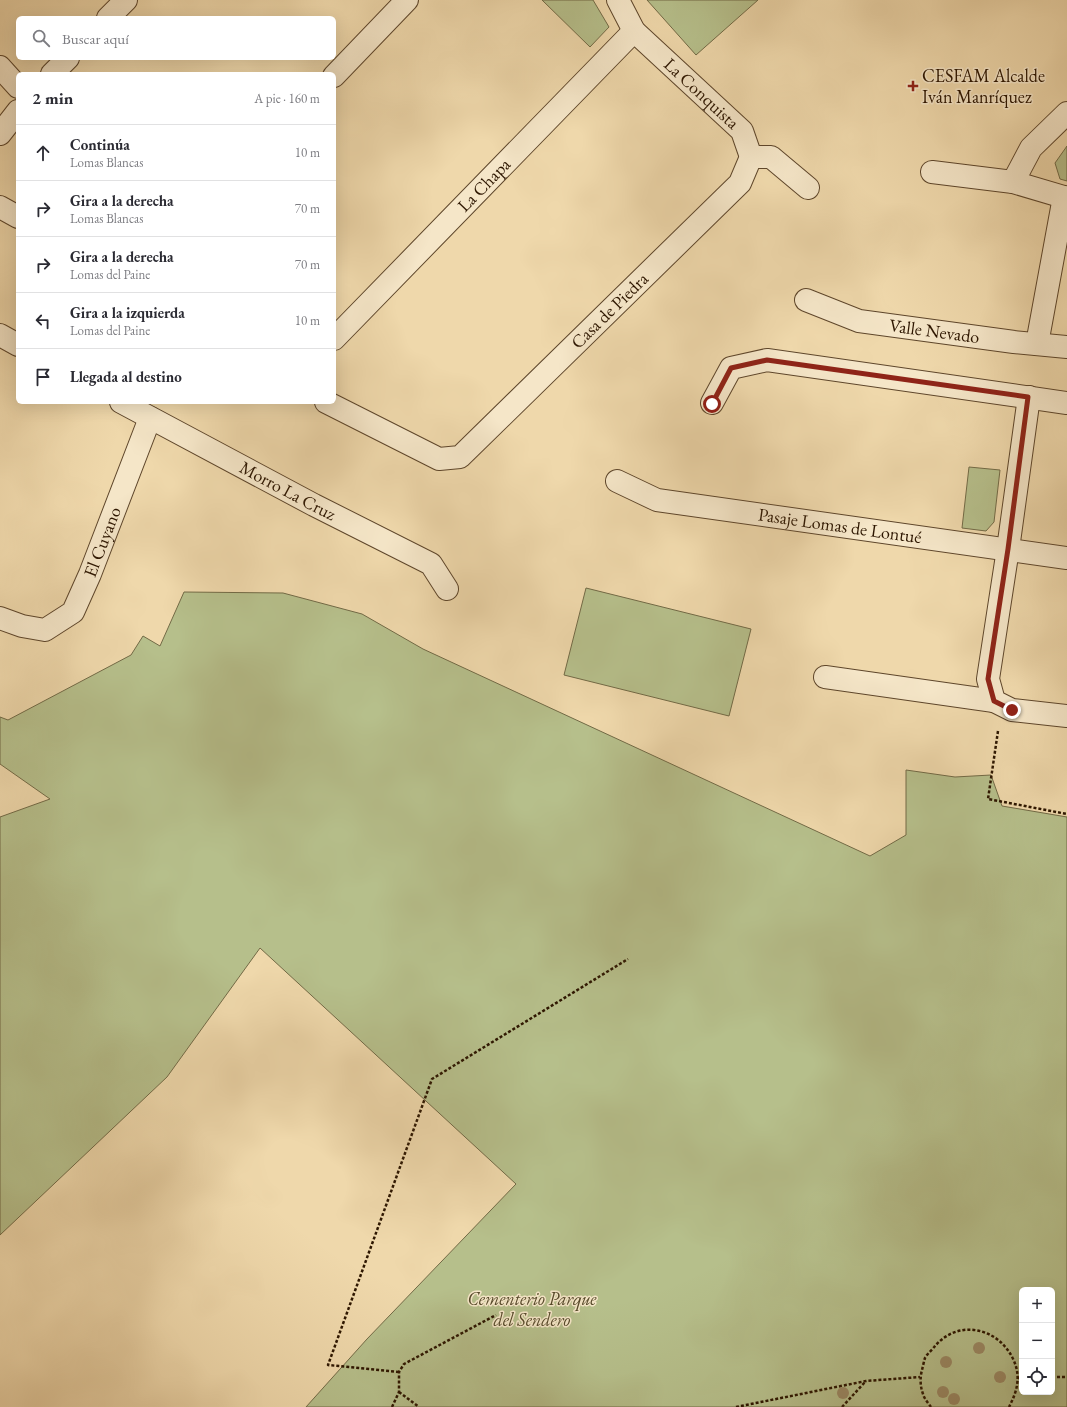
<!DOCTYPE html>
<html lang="es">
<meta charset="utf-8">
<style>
body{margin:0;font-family:"EB Garamond",serif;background:#f2f2f3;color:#2b2b33}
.controls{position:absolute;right:12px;bottom:12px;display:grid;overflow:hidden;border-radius:6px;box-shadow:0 4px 16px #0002}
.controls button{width:36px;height:36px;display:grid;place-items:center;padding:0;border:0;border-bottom:1px solid #e1e1e2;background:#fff;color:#2b2b33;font:20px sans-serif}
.stop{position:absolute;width:12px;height:12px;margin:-9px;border:3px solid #8f2418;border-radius:50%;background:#fff}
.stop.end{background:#8f2418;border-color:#fff;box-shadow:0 1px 4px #0008}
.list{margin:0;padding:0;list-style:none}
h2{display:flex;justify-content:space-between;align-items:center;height:52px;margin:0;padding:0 16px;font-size:17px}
h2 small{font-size:13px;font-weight:400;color:#7c7c81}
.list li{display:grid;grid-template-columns:26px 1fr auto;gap:12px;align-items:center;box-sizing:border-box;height:56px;padding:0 16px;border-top:1px solid #e1e1e2}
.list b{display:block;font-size:15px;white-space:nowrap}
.list p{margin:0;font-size:13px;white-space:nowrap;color:#7c7c81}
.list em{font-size:13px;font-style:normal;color:#7c7c81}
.icon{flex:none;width:22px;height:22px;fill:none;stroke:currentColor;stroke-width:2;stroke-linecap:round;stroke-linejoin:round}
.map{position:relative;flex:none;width:1067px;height:1407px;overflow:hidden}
.search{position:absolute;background:#fff;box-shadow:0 4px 16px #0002;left:16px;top:16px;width:320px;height:44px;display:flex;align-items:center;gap:10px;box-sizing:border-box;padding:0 14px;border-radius:6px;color:#7c7c81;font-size:15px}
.panel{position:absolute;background:#fff;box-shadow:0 4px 16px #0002;left:16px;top:72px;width:320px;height:332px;border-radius:6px}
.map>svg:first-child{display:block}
</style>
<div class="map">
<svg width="1067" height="1407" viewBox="0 0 1067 1407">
<rect width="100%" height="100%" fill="#efd8ab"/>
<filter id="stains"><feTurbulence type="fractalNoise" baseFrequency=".005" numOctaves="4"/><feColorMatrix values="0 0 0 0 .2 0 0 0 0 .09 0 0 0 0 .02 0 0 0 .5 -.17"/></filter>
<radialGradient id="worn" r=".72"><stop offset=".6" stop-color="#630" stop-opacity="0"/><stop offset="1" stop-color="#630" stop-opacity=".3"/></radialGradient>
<path fill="#b6bf8b" stroke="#726a46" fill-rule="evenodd" d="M 542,0 L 593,0 L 609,27 L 590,47 Z
M 647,0 L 758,0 L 696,55 Z
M 1067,146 L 1067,181 L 1060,179 L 1055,163 Z
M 969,467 L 1000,470 L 994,522 L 986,531 L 962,528 Z
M 586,588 L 751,629 L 729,716 L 564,675 Z
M 184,592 L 283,593 L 362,614 L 423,649 L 870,856 L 906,835 L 906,770 L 955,777 L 991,775 L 1002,806 L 1067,817 L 1067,1407 L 306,1407 L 367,1339 L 516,1184 L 260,948 L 167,1077 L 0,1235 L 0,817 L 50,799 L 0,764 L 0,717 L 8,720 L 131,655 L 143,636 L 160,646 ZM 1022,1290 L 1052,1290 L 1052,1392 L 1022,1392 Z"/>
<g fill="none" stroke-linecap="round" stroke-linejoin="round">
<g stroke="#5e462b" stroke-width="24">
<g id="minor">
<path id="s1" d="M 618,0 L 634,31 L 742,131 L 751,157"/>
<path d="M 108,18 L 126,0"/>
<path d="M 0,67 L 18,87"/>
<path d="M 52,74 L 68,58"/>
<path d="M 334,76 L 407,0"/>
<path d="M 0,134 L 18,111"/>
<path d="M 751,157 L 771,157 L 808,188"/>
<path d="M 932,172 L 1013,182 L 1067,198"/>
<path d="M 1013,182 L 1031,148 L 1067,113"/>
<path d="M 0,207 L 18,217"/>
<path id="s2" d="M 806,300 L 859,321 L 1014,342 L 1067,347"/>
<path d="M 0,335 L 18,345"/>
<path id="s3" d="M 334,339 L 634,31"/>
<path d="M 1037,344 L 1064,197"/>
<path d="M 1029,397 L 1008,549 L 988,679 L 994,701 L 1012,710 L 1067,716"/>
<path id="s4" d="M 121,402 L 314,505 L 431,564 L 447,589"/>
<path id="s5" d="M 326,402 L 439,459 L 460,457 L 740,183 L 751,157"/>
<path d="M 712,403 L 731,368 L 767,360 L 1067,403"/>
<path id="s6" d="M 617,481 L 657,500 L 1067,558"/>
<path id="s7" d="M 0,618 L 22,626 L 45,630 L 73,612 L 90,574 L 150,418"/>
<path d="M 825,677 L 994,701"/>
</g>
</g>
<path stroke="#2d1600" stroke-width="2.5" stroke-dasharray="3 2" stroke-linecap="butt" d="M 998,731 L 988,799 L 1067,814
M 399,1372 L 328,1365 L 432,1079 L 628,959
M 1052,1377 L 1067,1377
M 1018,1378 L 1022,1378
M 399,1392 L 419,1407
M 392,1407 L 399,1392 L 399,1372 L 404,1364 L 496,1315
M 736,1407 L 866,1381 L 920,1377
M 842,1407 L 866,1381
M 931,1407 C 928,1403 924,1398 923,1394 C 920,1386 920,1377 922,1370 C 923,1366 924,1361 925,1358 C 927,1354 932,1350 935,1346 C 959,1318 1000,1328 1014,1361 C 1021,1377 1017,1392 1009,1407"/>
<use href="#minor" stroke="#f5e6c8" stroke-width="22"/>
</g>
<g fill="#9b8964">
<circle cx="979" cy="1348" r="6"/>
<circle cx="946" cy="1362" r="6"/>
<circle cx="1000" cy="1377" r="6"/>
<circle cx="943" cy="1392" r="6"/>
<circle cx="843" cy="1393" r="6"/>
<circle cx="954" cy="1399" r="6"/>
</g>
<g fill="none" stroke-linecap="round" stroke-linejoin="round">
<path stroke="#8f2418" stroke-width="5" d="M 712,404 L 731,368 L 767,360 L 1028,397 L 1008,549 L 988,679 L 994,701 L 1012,710"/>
</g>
<path fill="#8f2418" stroke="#f5e6c8" stroke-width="1.5" d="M911 80h4v4h4v4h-4v4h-4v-4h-4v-4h4z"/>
<g text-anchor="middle" stroke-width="3" stroke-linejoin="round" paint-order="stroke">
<g font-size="18" fill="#2d1600" stroke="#f5e6c8" text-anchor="start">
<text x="922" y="82">CESFAM Alcalde<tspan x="922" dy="21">Iván Manríquez</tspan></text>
</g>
<g font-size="18" fill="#2d1600" stroke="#f5e6c8">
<text dy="6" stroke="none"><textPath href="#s1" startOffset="127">La Conquista</textPath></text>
<text dy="6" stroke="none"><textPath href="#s3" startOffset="215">La Chapa</textPath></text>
<text dy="6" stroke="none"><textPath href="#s5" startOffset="357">Casa de Piedra</textPath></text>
<text dy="6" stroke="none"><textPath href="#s2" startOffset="133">Valle Nevado</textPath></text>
<text dy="6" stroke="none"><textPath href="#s4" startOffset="189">Morro La Cruz</textPath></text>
<text dy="6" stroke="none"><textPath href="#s6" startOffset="229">Pasaje Lomas de Lontué</textPath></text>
<text dy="6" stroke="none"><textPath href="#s7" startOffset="156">El Cuyano</textPath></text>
</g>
<g font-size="18" font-style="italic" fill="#56492a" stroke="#f5e6c8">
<text x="532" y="1305">Cementerio Parque<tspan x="532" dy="21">del Sendero</tspan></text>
</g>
</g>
<rect width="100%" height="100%" filter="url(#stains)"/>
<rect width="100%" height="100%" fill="url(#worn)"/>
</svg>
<div class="controls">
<button>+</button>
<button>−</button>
<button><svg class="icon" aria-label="locate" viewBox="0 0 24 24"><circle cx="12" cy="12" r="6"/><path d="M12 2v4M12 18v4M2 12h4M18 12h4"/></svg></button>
</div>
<div class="stop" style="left:712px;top:404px"></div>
<div class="stop end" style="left:1012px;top:710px"></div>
<div class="search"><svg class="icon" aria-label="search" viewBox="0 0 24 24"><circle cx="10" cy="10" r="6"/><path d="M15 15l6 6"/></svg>Buscar aquí</div>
<section class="panel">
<h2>2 min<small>A pie · 160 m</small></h2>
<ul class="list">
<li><svg class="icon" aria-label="ahead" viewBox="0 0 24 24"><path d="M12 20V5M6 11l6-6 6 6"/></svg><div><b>Continúa</b><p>Lomas Blancas</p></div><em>10 m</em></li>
<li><svg class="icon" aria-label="right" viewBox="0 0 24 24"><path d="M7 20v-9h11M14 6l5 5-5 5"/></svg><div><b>Gira a la derecha</b><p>Lomas Blancas</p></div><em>70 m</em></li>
<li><svg class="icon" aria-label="right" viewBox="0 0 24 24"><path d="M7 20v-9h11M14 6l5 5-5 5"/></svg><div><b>Gira a la derecha</b><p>Lomas del Paine</p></div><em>70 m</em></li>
<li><svg class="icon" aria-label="left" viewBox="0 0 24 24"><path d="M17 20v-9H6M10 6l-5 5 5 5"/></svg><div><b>Gira a la izquierda</b><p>Lomas del Paine</p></div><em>10 m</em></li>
<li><svg class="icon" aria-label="arrive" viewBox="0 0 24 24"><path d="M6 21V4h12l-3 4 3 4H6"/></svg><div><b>Llegada al destino</b></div></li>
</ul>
</section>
</div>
